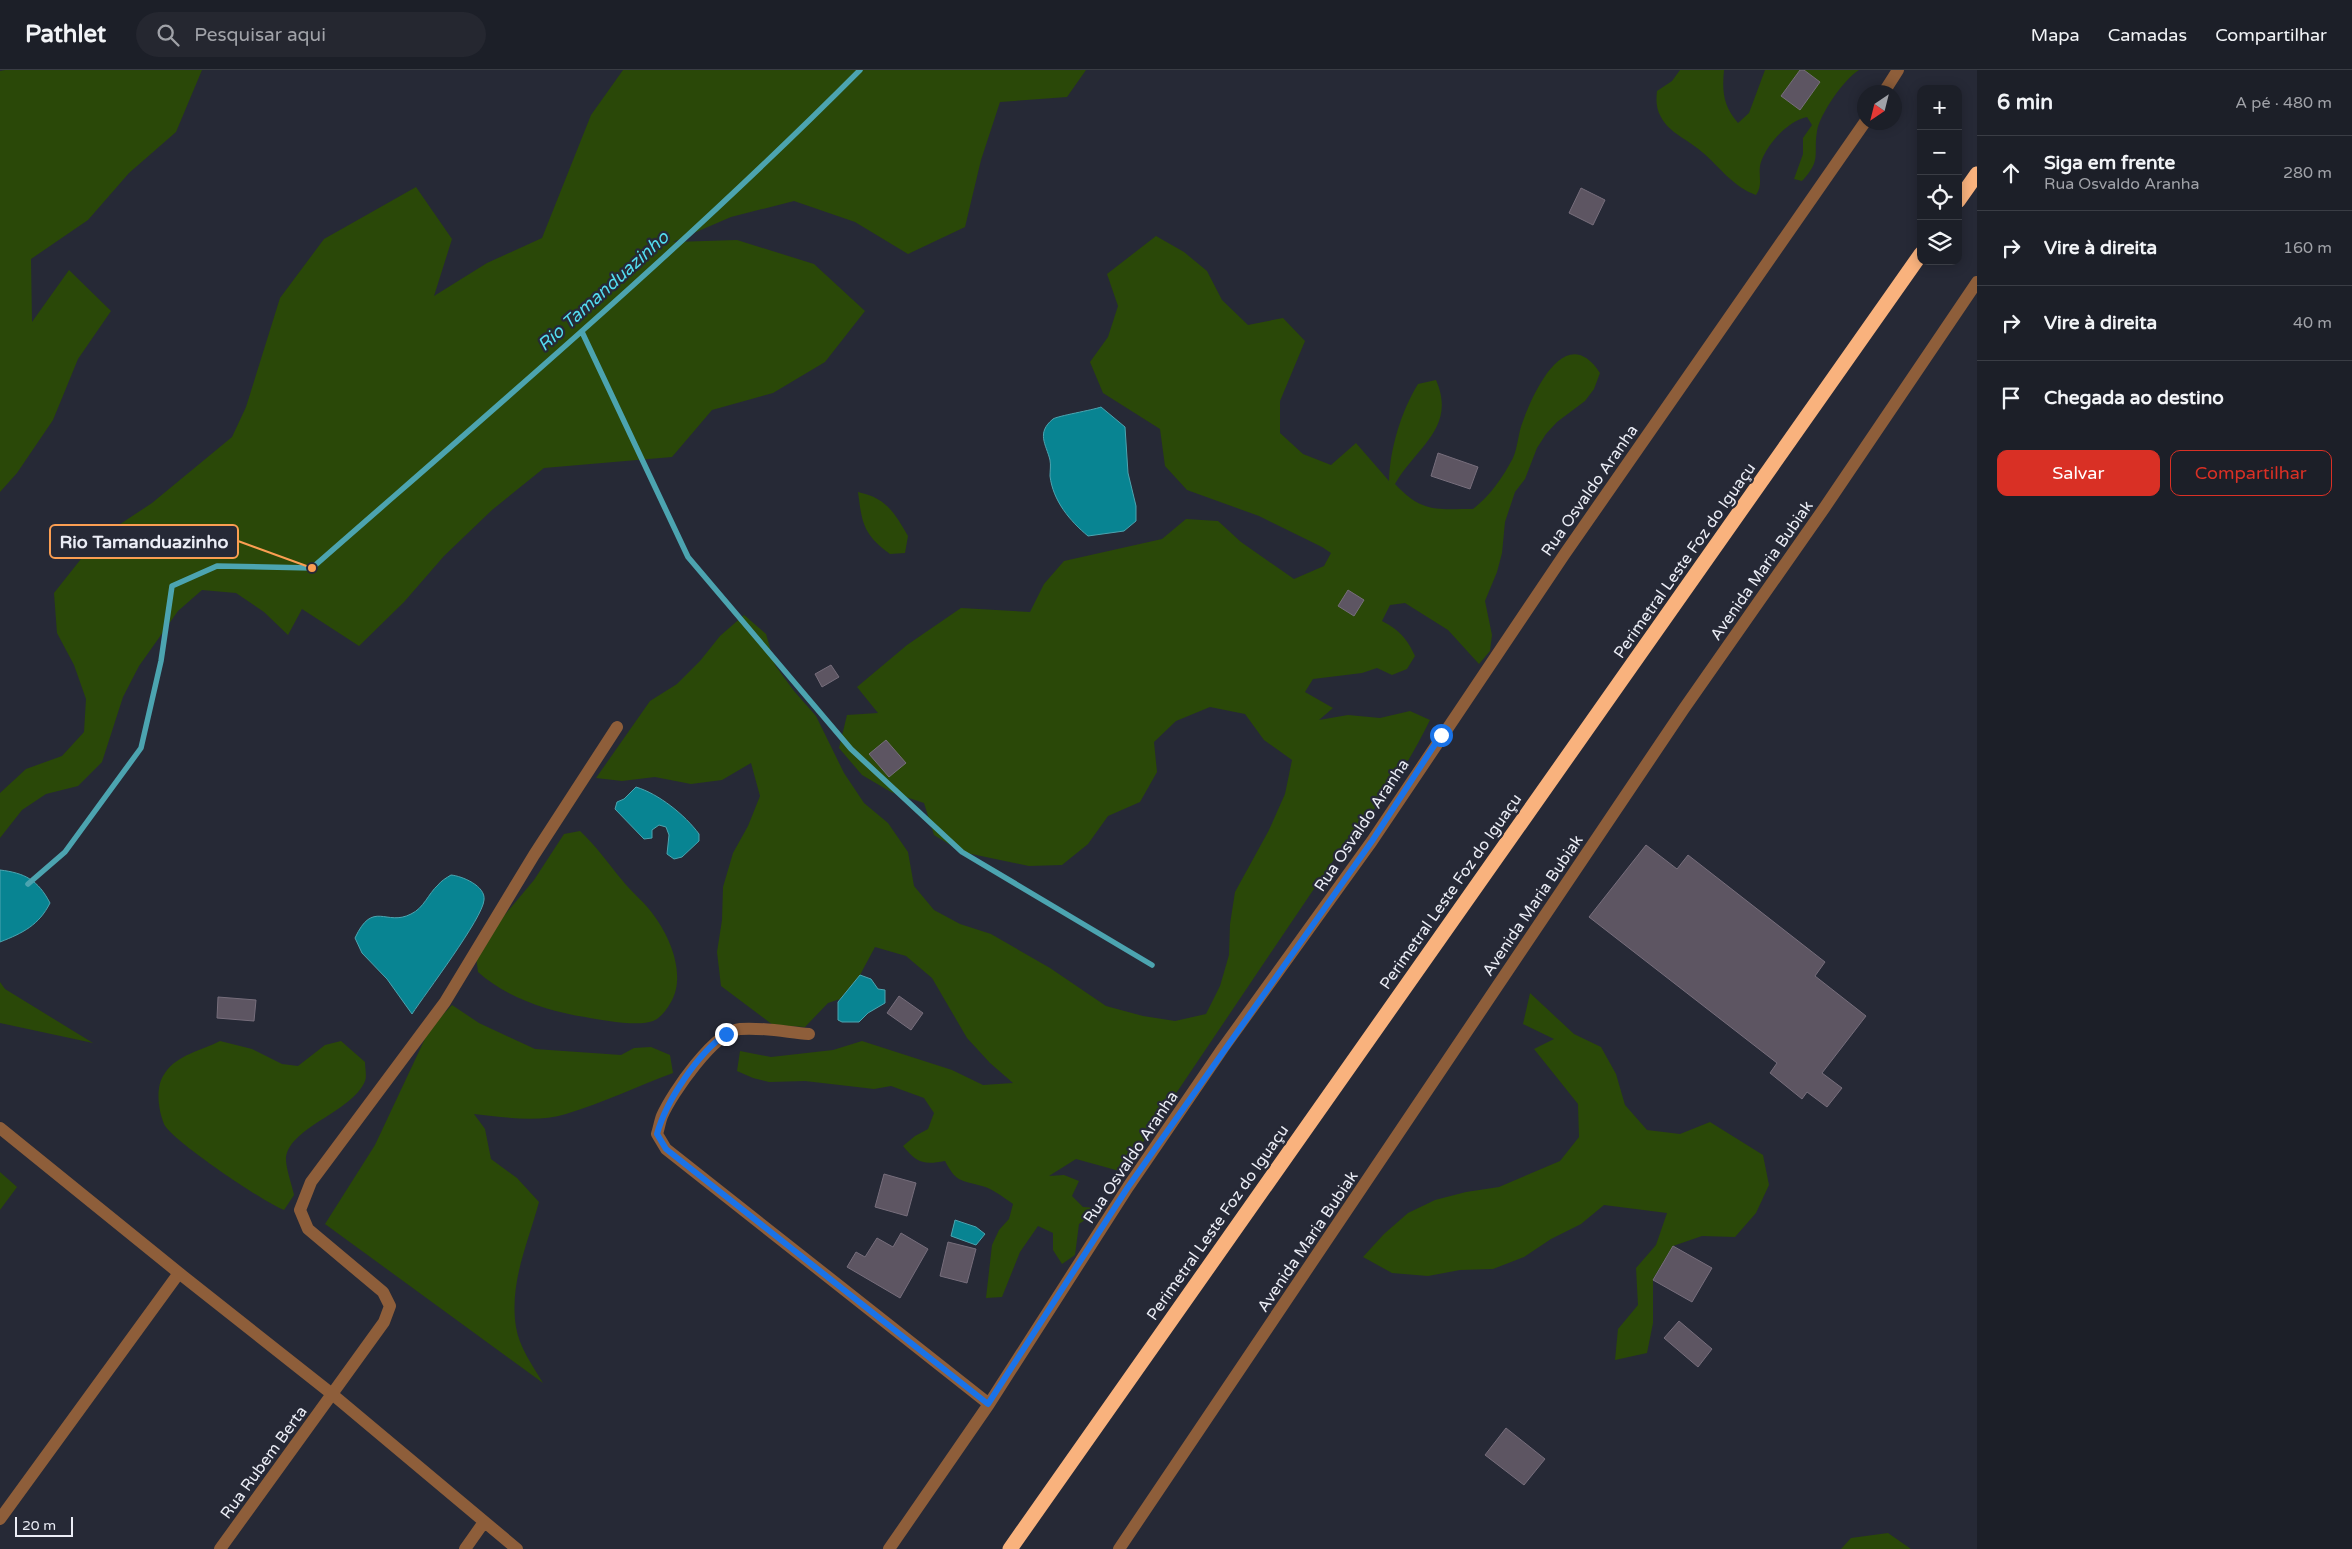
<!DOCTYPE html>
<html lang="pt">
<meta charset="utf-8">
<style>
body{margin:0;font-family:"Varela Round",sans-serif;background:#252730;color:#f1f3f6}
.controls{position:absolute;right:15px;top:15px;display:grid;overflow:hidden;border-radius:10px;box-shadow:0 2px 12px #0003}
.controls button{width:45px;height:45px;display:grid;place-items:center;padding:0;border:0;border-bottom:1px solid #3a3d45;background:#1c1f28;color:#f1f3f6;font:25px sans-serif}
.compass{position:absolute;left:1857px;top:15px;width:45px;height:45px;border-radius:50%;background:#1c1f28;box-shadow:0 2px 12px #0003;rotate:215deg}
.scale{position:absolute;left:15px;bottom:12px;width:58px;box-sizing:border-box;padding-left:5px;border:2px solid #ebedf6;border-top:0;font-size:14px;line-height:18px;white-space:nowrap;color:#ebedf6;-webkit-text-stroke:4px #262936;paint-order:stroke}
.stop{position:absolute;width:15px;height:15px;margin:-11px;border:4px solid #1a73e8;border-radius:50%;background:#fff}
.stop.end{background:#1a73e8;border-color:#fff;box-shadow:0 1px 5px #0008}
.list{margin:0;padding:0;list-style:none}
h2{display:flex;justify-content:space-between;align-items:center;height:65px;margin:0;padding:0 20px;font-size:21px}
h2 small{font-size:16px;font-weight:400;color:#a0a2a8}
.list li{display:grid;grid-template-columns:32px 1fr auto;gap:15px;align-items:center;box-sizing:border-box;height:75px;padding:0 20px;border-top:1px solid #3a3d45}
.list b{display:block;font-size:19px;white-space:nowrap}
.list p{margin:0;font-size:16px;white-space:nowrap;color:#a0a2a8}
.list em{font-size:16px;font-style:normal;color:#a0a2a8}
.actions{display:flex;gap:10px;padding:15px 20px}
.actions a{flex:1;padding:11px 0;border:1px solid #d93025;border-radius:10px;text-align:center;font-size:18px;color:#d93025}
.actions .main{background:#d93025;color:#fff}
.icon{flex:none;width:28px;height:28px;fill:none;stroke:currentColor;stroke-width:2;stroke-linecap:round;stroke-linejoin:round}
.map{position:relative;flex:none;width:1977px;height:1479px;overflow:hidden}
header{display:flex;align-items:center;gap:30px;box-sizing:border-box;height:70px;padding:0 25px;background:#1c1f28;border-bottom:1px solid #3a3d45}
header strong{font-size:24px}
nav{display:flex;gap:28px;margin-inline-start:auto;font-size:18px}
.search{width:350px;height:45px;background:#252730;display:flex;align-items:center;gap:12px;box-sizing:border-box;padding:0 18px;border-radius:28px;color:#a0a2a8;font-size:19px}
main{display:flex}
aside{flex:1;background:#1c1f28}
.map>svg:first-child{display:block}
</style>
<header>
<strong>Pathlet</strong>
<div class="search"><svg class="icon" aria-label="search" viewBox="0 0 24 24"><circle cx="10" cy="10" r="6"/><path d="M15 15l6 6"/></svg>Pesquisar aqui</div>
<nav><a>Mapa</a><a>Camadas</a><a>Compartilhar</a></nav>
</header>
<main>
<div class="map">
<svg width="1977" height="1479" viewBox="0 0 1977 1479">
<rect width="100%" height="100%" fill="#262936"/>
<path fill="#2a4808" d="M 5,0 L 202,0 L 176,62 L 129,103 L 88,150 L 31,189 L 32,252 L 69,200 L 111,241 L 78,289 L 53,350 L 17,403 L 0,422 L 0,1 Z
M 623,0 L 1086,0 L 1067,27 L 1000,32 L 981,90 L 965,157 L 908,184 L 855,152 L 794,131 L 731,147 L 673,172 L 737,170 L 814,194 L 865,241 L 825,292 L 773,323 L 712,340 L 672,387 L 544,398 L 492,440 L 444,486 L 404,532 L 359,576 L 302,539 L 288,565 L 264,542 L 236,523 L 202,520 L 178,541 L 139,596 L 123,627 L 102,692 L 78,716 L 46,724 L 22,740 L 0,768 L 0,723 L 26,699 L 62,686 L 84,662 L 86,629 L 74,595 L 57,563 L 54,523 L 96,470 L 152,433 L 232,367 L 246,337 L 280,228 L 324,169 L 416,117 L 452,169 L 434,226 L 487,193 L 542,168 L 591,45 Z
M 1680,0 L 1724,0 C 1722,21 1723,36 1738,53 L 1749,43 L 1765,0 L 1859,0 C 1844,9 1820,44 1817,61 C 1813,86 1822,89 1802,111 L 1794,109 L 1803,84 L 1803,68 L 1812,55 L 1807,47 C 1788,51 1768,73 1761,92 C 1757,104 1764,114 1756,125 C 1733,117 1720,97 1702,82 C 1689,70 1669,63 1661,47 C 1656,39 1656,30 1657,21 L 1672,11 Z
M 1156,166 L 1184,182 L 1207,201 L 1222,230 L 1248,255 L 1283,248 L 1305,271 L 1280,331 L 1280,363 L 1303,384 L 1331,395 L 1356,373 L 1389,411 C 1390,378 1401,342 1418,314 L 1436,310 C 1457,358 1416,377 1395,414 C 1422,443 1436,439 1473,439 C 1490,426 1503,407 1513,388 C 1518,377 1518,363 1523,351 C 1534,321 1566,251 1600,303 L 1594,319 L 1585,331 L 1557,352 L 1546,364 L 1537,378 L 1525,409 L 1515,422 L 1505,452 L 1502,483 L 1497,502 L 1485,531 L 1492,565 L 1490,581 L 1479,594 L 1448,560 L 1405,533 L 1390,535 L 1382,551 C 1399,560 1407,568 1415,586 L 1407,599 L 1392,605 L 1377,598 L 1362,603 L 1313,609 L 1305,622 L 1333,638 L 1319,650 L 1348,645 L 1380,648 L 1410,641 L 1430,650 C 1410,691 1384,733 1351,764 L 1123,1102 L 1076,1089 L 1049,1106 L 1064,1105 L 1079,1111 L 1072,1126 L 1083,1137 L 1099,1138 L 1099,1144 L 1092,1145 L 1079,1154 L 1075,1185 L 1062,1194 L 1053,1180 L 1053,1163 L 1038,1156 L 1020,1182 L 1002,1227 L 986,1228 L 992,1175 L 999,1160 L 1009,1149 L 1013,1134 C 1003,1127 993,1119 982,1116 C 960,1110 956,1112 945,1091 C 923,1095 917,1093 903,1076 L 915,1066 L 928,1059 L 934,1043 L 924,1028 L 891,1016 L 874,1019 L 805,1011 L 769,1012 L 753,1008 L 737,1001 L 740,981 L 771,987 L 833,980 L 862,971 L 952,1000 L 983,1015 L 1013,1013 L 990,993 L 967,968 L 932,908 L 906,886 L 875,877 L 860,905 L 840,929 L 828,933 L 805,957 L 773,955 L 721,916 L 717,882 L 722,850 L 723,817 L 733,783 L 748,756 L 760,726 L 751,693 L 722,710 L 691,714 L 655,707 L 622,711 L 596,708 L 650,631 L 677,614 L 700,591 L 720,566 L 744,545 L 766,564 L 775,595 L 794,621 L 816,646 L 844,703 L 864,733 L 888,753 L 908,782 L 914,816 L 934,840 L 960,854 L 991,864 L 1050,898 L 1106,936 L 1143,946 L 1175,951 L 1206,944 L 1220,916 L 1229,885 L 1230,854 L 1235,822 L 1269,760 L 1285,724 L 1292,690 L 1264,670 L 1245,644 L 1210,637 L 1176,651 L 1154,672 L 1157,702 L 1140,732 L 1108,746 L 1088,774 L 1062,795 L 1029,796 L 962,782 L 934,765 L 924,733 L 891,722 L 862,705 L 839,678 L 847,645 L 878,643 L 857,617 L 907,575 L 961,538 L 1030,542 L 1044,514 L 1064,491 L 1162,469 L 1186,449 L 1218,451 L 1241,472 L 1294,509 L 1324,496 L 1331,483 L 1322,477 L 1259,446 L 1187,420 L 1165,396 L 1160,359 L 1103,323 L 1090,292 L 1108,267 L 1118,236 L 1107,204 Z
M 858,422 C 886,428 894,442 908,466 L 905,483 L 890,484 C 863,464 862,453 858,422 Z
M 580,761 C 596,776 608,793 622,810 C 632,823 646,833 655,847 C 671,869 686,906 671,932 C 667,939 661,948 653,951 C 638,957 602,950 585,947 C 548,941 507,928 478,902 L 476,887 L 502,848 L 534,810 L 564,764 Z
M 0,912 L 5,919 L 93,973 L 0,953 Z
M 1530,923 L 1574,964 L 1601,977 L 1616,1004 L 1625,1035 L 1647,1060 L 1680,1064 L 1710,1052 L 1763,1085 L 1769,1115 L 1756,1143 L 1735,1167 L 1702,1166 L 1673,1176 L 1653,1209 L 1653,1253 L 1647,1283 L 1615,1290 L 1618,1259 L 1638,1235 L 1636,1198 L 1656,1175 L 1667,1143 L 1604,1135 L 1581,1154 L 1551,1169 L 1524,1187 L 1493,1199 L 1460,1200 L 1428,1206 L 1392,1203 L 1363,1187 L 1384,1164 L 1408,1143 L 1435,1130 L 1466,1122 L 1499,1117 L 1560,1091 L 1579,1067 L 1578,1034 L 1534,979 L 1554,969 L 1523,954 Z
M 452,935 L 479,953 L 535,979 L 621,985 L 634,978 L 651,977 L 670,985 L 673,1003 C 638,1016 603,1033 566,1044 C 537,1053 503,1047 474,1044 L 485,1059 L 491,1089 L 517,1108 L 539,1132 C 528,1173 509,1213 516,1257 C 519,1277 533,1296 543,1313 L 325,1154 L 375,1075 L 430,958 Z
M 220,971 L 252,979 L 282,994 L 298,996 L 325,975 L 341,971 L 365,992 C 365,998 367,1006 365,1011 C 352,1043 285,1058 286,1091 C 287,1102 292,1115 294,1125 L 284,1140 C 265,1133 171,1070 164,1054 C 158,1039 155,1016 165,1003 C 178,984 201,981 220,971 Z
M 0,1102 L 17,1117 L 0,1140 Z
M 1888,1463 L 1911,1479 L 1841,1479 L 1851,1468 Z"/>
<path fill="#088492" stroke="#4ca4b0" d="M 1101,337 L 1125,357 L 1128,403 L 1136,436 L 1136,451 L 1124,461 L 1088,466 C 1070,451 1053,431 1050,406 C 1050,401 1051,395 1050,390 C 1046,374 1036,363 1053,349 C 1057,346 1093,340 1101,337 Z
M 636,717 C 659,724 685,745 699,764 L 699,771 L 682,787 L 674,789 L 667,784 L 669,765 L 666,757 L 659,755 L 652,760 L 652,768 L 644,769 L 615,739 L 617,732 L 624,729 Z
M 0,800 C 25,803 38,810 50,833 C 39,855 23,863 0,872 Z
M 451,805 C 462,806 486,816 484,830 C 483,848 425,924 412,944 L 387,909 L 362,883 L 355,868 C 373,829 386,857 411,844 C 424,838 428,824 438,815 C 441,811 446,808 451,805 Z
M 860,905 L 871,909 L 878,919 L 885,920 L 885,933 L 868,943 L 859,952 L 842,952 L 838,950 L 838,932 Z
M 955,1150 L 976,1157 L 985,1164 L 976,1175 L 951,1166 Z"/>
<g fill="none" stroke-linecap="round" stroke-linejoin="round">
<path stroke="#4ca4b0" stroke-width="5.5" d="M 582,262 L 688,487 L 851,679 L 962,782 L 1152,895
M 28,814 L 65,782 L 141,678 L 161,591 L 172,516 L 217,496 L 312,498 C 498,335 686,175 860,0"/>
</g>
<path fill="#5d5562" stroke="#776e7c" d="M 1800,0 L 1804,0 L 1820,12 L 1800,40 L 1781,26 Z
M 1581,118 L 1605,130 L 1593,155 L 1569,143 Z
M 1438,383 L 1478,397 L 1470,419 L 1431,406 Z
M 1348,520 L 1364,530 L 1354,546 L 1338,536 Z
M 831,595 L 839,607 L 822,617 L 815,604 Z
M 886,670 L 906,693 L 889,707 L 869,684 Z
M 1646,775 L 1677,799 L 1688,785 L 1825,892 L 1815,906 L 1866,946 L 1822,1003 L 1842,1018 L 1827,1037 L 1807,1022 L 1802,1029 L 1770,1003 L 1777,993 L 1589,847 Z
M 899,926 L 923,943 L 911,960 L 887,943 Z
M 218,927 L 256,930 L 254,951 L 217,948 Z
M 884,1104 L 916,1113 L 907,1146 L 875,1137 Z
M 901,1163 L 928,1179 L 900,1228 L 847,1197 L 856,1182 L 865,1187 L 877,1168 L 893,1177 Z
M 948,1172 L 976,1179 L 967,1213 L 940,1206 Z
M 1673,1176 L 1712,1198 L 1692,1232 L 1653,1210 Z
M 1679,1251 L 1712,1279 L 1698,1297 L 1664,1268 Z
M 1506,1358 L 1545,1389 L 1524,1415 L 1485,1385 Z"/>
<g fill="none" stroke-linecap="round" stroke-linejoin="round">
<path stroke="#8e5e3a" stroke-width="12" d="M 1884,22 L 1898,0
M 809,964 C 786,962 762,957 740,959 C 715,961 672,1023 662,1046 C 660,1051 659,1058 657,1064 L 666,1079 L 989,1334
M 0,1058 L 179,1203 L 332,1324 L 517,1479
M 0,1449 L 179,1203
M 220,1479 L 384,1252 L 390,1236 L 383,1222 L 308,1159 L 300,1140 L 311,1112 L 445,932 L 534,785 L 617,657
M 465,1479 L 484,1452
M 889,1479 L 989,1334 L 1128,1117 L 1223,978 L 1372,771 L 1564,485 L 1865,52
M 1119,1479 L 1683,640 L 1825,437 L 1977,212"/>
<path stroke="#f9b27d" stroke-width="15" d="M 1958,131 L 1977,104
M 1010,1479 L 1921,184"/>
</g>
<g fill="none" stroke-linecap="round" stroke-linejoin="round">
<path stroke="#1a73e8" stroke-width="6" d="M 726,964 C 698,983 666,1031 657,1064 L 666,1079 L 988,1334 L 1128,1117 L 1372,771 L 1441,665"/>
</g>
<g text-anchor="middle" stroke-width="4.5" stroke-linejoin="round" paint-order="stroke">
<g font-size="16" fill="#ebedf6" stroke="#262936">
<text transform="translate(1589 420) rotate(-55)" y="6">Rua Osvaldo Aranha</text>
<text transform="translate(1684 490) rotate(-55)" y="6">Perimetral Leste Foz do Iguaçu</text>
<text transform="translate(1761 500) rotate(-55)" y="6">Avenida Maria Bubiak</text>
<text transform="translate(1361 755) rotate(-56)" y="6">Rua Osvaldo Aranha</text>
<text transform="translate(1450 821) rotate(-55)" y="6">Perimetral Leste Foz do Iguaçu</text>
<text transform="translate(1532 835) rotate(-56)" y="6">Avenida Maria Bubiak</text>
<text transform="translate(1130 1087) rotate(-56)" y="6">Rua Osvaldo Aranha</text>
<text transform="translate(1217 1152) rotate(-55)" y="6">Perimetral Leste Foz do Iguaçu</text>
<text transform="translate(1307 1171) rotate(-56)" y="6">Avenida Maria Bubiak</text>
<text transform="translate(263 1392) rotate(-54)" y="6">Rua Rubem Berta</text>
</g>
<g font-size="18" font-style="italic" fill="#53dcef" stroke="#262936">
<text transform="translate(603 221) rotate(-42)" y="6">Rio Tamanduazinho</text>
</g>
</g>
<path fill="none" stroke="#fb9e52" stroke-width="2" d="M312 498L238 471"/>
<circle fill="#fb9e52" stroke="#262936" stroke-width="2" cx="312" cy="498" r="5"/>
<rect fill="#262936" stroke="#fb9e52" stroke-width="2" x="50" y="455" width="188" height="33" rx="5"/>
<g font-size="18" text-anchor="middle" font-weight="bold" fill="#ebedf6">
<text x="144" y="478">Rio Tamanduazinho</text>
</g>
</svg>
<div class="controls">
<button>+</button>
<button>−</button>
<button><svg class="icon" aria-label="locate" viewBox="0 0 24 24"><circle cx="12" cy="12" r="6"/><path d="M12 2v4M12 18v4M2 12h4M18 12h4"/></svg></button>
<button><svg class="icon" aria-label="layers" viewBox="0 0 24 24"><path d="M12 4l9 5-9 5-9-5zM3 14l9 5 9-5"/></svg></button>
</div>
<svg class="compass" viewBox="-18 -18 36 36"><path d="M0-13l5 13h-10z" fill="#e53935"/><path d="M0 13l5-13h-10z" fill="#a0a2a8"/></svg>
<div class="scale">20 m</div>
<div class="stop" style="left:1441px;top:665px"></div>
<div class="stop end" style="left:726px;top:964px"></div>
</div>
<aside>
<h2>6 min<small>A pé · 480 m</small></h2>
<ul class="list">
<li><svg class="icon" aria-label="ahead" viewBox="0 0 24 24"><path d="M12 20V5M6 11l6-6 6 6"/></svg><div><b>Siga em frente</b><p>Rua Osvaldo Aranha</p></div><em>280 m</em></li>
<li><svg class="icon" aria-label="right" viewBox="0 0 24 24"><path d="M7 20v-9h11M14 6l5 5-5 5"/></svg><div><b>Vire à direita</b></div><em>160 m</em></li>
<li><svg class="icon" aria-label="right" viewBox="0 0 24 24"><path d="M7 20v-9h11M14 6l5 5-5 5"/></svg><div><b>Vire à direita</b></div><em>40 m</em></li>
<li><svg class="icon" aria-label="arrive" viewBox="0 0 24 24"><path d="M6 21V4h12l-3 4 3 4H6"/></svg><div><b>Chegada ao destino</b></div></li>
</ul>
<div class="actions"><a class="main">Salvar</a><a>Compartilhar</a></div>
</aside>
</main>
